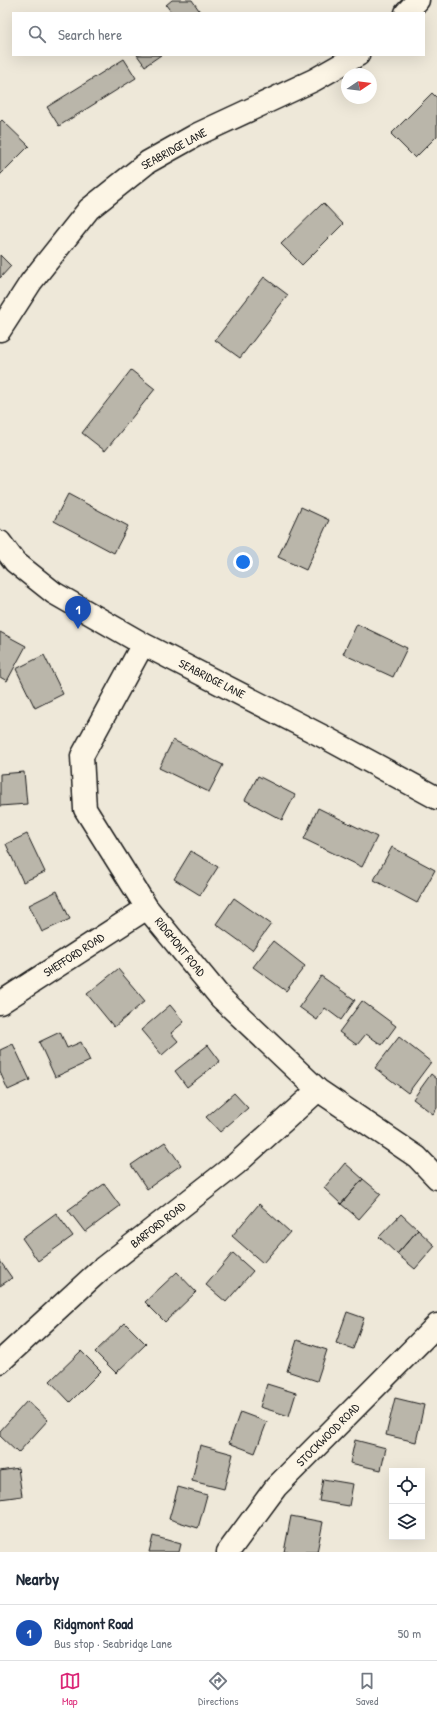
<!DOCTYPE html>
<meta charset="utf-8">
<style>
body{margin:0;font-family:"Patrick Hand",sans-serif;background:#f2f2f3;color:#1f2937}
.controls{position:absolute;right:12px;bottom:12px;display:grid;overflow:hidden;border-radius:0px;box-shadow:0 4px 16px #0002}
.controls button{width:36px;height:36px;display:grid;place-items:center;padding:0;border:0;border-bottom:1px solid #e0e1e3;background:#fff;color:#1f2937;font:20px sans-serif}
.compass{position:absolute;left:341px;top:68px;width:36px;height:36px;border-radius:50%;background:#fff;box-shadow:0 4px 16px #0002;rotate:77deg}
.you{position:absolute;left:243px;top:562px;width:14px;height:14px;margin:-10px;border:3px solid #fff;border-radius:50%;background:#1a73e8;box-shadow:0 0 0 6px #1a73e833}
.badge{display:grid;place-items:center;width:26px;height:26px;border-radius:50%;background:#db2777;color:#fff;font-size:13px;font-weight:700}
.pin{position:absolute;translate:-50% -33px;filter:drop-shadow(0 1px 2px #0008)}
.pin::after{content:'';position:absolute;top:21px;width:14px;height:12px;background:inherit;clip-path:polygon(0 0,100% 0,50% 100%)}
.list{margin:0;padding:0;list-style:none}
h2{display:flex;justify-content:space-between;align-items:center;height:52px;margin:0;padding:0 16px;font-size:17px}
h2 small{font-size:13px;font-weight:400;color:#747a83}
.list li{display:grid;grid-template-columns:26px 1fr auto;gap:12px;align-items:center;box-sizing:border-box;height:56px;padding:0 16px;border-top:1px solid #e0e1e3}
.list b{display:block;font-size:15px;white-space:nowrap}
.list p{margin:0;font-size:13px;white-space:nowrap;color:#747a83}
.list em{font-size:13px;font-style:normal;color:#747a83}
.icon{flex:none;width:22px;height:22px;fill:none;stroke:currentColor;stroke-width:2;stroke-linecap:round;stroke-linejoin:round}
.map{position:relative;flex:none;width:437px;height:1552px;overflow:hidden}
.search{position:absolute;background:#fff;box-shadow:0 4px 16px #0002;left:12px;right:12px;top:12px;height:44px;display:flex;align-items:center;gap:10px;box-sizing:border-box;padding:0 14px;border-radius:0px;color:#747a83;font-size:15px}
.sheet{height:108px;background:#fff}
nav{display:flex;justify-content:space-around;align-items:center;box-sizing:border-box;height:56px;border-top:1px solid #e0e1e3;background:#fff;font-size:11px;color:#747a83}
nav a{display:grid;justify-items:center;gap:2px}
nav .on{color:#db2777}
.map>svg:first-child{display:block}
</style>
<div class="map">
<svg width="437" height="1552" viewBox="0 0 437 1552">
<rect width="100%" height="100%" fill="#eee8d9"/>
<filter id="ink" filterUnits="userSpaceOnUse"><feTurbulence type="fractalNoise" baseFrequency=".025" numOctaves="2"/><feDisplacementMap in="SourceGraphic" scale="8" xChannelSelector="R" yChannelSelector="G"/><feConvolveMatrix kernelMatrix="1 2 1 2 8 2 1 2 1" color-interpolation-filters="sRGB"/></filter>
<g filter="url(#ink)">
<path fill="#bab6aa" stroke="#1c1c1c" d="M 172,0 L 192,0 L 201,13 L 172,13 L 166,5 Z
M 137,55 L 161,55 L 145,66 Z
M 124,59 L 136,78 L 59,126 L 47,107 Z
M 432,93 L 437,98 L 437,136 L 415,158 L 391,134 Z
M 2,120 L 29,146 L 0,175 L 0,122 Z
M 323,203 L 343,224 L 302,265 L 281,244 Z
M 0,255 L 11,266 L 0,278 Z
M 264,277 L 288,295 L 240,358 L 215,340 Z
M 131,370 L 155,389 L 105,451 L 82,433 Z
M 68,494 L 128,526 L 114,553 L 54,521 Z
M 301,507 L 329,520 L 306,570 L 278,557 Z
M 357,624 L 407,648 L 393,677 L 343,654 Z
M 0,632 L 26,646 L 7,681 L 0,677 Z
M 44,655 L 63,694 L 35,708 L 16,669 Z
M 173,740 L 223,765 L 209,792 L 159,768 Z
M 24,772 L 27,804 L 0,806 L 0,774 Z
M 258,776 L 295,795 L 282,820 L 245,800 Z
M 318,808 L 377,837 L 362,867 L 304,839 Z
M 27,834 L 45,872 L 23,882 L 6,844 Z
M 392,847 L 435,870 L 417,903 L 374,880 Z
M 191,851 L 218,867 L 200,895 L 174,879 Z
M 57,891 L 70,919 L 42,932 L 29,905 Z
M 234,898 L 271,924 L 252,950 L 216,924 Z
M 273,941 L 305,966 L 286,991 L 253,967 Z
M 118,969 L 145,1001 L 114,1027 L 87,994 Z
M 321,976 L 355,1000 L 341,1020 L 325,1008 L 317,1020 L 299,1007 Z
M 362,1001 L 396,1026 L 382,1045 L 366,1034 L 357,1045 L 339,1032 Z
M 170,1005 L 184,1022 L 171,1033 L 178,1041 L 162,1055 L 141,1030 Z
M 60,1032 L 67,1048 L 81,1042 L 90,1061 L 55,1077 L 39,1042 Z
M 399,1037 L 431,1062 L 408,1093 L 375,1068 Z
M 13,1044 L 30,1080 L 8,1090 L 0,1072 L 0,1050 Z
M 208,1045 L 220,1061 L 187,1087 L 175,1071 Z
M 431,1074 L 437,1079 L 437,1108 L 433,1114 L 413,1099 Z
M 234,1093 L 248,1108 L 220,1132 L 206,1117 Z
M 165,1142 L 181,1165 L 147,1189 L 131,1165 Z
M 345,1163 L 363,1179 L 341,1204 L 324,1188 Z
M 363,1179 L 381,1194 L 359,1219 L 341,1204 Z
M 104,1184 L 120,1206 L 85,1232 L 68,1210 Z
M 259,1204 L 290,1232 L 263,1263 L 232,1236 Z
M 56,1213 L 73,1236 L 38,1261 L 22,1238 Z
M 401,1214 L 418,1230 L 397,1254 L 379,1237 Z
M 418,1230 L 435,1246 L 415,1269 L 397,1254 Z
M 233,1253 L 253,1271 L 226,1302 L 206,1285 Z
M 0,1261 L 12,1278 L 0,1286 Z
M 177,1272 L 196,1292 L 165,1322 L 145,1302 Z
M 347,1312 L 364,1318 L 353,1349 L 336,1343 Z
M 125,1323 L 146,1344 L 116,1373 L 95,1352 Z
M 297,1340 L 327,1350 L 317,1381 L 287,1371 Z
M 81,1351 L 101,1371 L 70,1402 L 50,1381 Z
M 267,1384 L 296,1393 L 289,1416 L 260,1407 Z
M 395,1398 L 424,1405 L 416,1442 L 386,1435 Z
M 27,1401 L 48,1420 L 18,1453 L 0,1436 L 0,1431 Z
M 240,1412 L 267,1422 L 255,1453 L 229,1443 Z
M 355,1440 L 386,1448 L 381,1470 L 350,1463 Z
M 200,1445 L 233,1454 L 224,1489 L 192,1481 Z
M 18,1468 L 22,1496 L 0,1499 L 0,1471 Z
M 323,1479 L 353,1484 L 349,1506 L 319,1501 Z
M 178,1487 L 207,1495 L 198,1528 L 169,1519 Z
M 291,1516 L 323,1522 L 317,1552 L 284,1552 Z
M 153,1536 L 181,1544 L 179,1552 L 149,1552 Z"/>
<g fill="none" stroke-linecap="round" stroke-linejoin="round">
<g stroke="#1c1c1c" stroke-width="25">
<path id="minor" d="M 406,13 L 418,0
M 0,330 L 31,282 L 89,209 L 148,162 L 198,134 L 314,80 L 358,55
M 0,542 L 15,562 L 54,593 L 143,644 L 328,739 L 437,798
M 143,644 L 82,756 L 85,809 L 147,908 L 221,998 L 318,1090 L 417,1157 L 437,1178
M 0,1003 L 147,908
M 0,1362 L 99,1271 L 236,1164 L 318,1090
M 228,1552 L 276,1487 L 437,1325"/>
</g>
<use href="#minor" stroke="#fcf5e5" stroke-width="22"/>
</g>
</g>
<g text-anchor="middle" stroke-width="3" stroke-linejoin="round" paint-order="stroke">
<g font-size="12" fill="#1c1c1c" stroke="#fcf5e5">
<text transform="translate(174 149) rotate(-29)" y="4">SEABRIDGE LANE</text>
<text transform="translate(212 679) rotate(27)" y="4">SEABRIDGE LANE</text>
<text transform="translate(180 947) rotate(51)" y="4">RIDGMONT ROAD</text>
<text transform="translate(74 955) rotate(-33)" y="4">SHEFFORD ROAD</text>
<text transform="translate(158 1225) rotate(-38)" y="4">BARFORD ROAD</text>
<text transform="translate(328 1435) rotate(-45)" y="4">STOCKWOOD ROAD</text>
</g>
</g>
</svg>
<div class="controls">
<button><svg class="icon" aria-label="locate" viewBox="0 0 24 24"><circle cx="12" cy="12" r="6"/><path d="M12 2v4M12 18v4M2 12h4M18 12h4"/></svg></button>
<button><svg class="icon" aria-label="layers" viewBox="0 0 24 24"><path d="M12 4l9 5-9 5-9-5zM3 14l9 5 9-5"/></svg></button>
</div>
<svg class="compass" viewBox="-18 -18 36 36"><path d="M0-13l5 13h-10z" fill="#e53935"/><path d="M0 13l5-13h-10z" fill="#747a83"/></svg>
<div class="you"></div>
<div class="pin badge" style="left:78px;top:629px;background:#1a4fb4">1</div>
<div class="search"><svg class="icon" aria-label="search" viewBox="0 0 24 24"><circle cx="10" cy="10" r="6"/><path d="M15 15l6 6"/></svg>Search here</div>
</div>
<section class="sheet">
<h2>Nearby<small></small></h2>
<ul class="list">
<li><span class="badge" style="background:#1a4fb4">1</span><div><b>Ridgmont Road</b><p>Bus stop · Seabridge Lane</p></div><em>50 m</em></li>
</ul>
</section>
<nav>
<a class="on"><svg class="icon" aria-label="map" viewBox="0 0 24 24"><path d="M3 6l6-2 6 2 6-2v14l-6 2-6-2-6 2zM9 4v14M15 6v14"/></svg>Map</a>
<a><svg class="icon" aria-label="directions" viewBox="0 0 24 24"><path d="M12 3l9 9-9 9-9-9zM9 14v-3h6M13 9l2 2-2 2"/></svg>Directions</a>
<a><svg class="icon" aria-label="saved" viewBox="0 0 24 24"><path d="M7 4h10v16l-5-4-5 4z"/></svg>Saved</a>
</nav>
